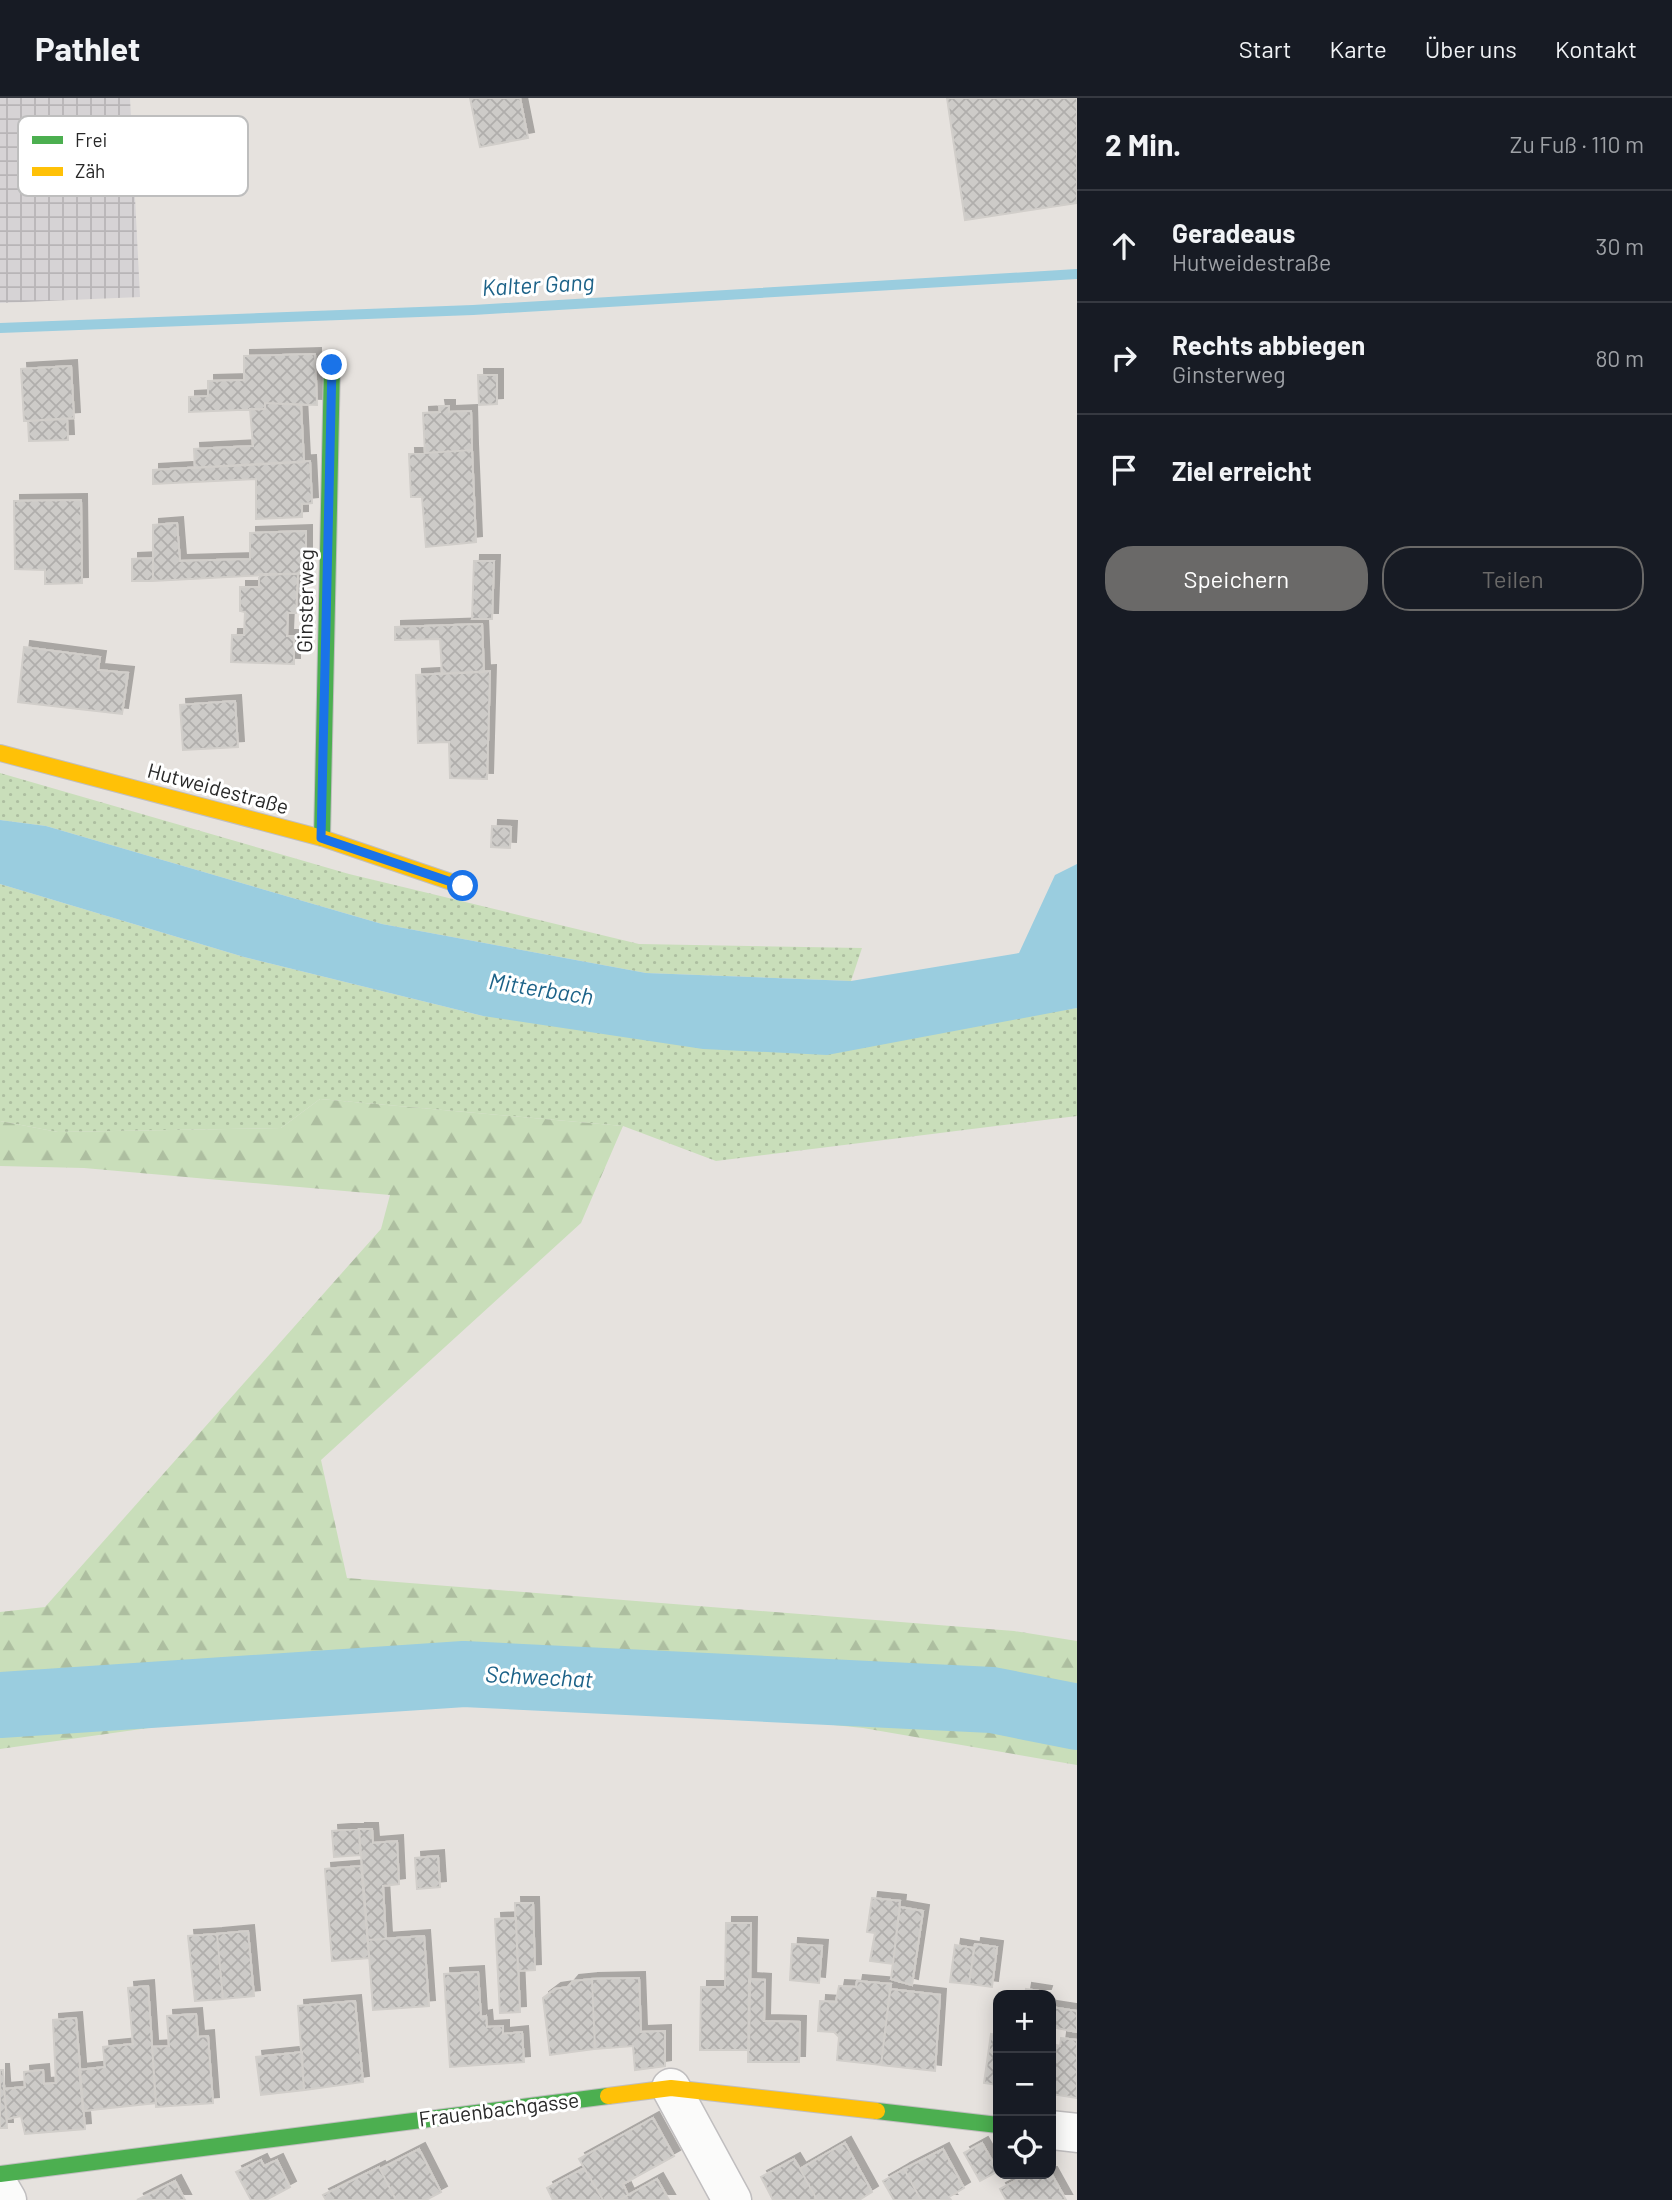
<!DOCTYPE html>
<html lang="de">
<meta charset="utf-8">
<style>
body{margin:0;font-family:Barlow,sans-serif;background:#20242c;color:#f1f3f6}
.controls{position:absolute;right:21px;bottom:21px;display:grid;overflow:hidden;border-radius:14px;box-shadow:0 4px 18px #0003}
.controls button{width:63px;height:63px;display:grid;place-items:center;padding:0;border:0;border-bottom:2px solid #363941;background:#171b24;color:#f1f3f6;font:35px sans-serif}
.stop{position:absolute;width:21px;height:21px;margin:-16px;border:5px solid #1a73e8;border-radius:50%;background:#fff}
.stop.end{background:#1a73e8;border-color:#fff;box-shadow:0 2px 7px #0008}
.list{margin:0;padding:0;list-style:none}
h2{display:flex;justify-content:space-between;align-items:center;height:91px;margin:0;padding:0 28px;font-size:30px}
h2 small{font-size:23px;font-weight:400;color:#9ea1a6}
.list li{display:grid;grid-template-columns:46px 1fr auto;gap:21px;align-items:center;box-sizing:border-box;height:112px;padding:0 28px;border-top:2px solid #363941}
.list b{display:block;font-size:26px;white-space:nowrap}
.list p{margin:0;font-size:23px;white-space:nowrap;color:#9ea1a6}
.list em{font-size:23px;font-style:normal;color:#9ea1a6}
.actions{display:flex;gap:14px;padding:21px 28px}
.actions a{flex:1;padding:16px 0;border:2px solid #6a6968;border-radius:28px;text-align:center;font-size:24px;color:#6a6968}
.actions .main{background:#6a6968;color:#fff}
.icon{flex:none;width:38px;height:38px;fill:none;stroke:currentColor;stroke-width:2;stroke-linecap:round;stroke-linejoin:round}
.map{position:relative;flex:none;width:1077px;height:2102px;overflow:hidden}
header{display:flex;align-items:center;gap:42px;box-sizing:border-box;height:98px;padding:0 35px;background:#171b24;border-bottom:2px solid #363941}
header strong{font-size:33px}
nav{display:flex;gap:38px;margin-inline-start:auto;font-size:24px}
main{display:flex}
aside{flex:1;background:#171b24}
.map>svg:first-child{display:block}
</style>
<header>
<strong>Pathlet</strong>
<nav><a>Start</a><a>Karte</a><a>Über uns</a><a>Kontakt</a></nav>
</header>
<main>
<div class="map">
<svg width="1077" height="2102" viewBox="0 0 1077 2102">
<defs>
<pattern id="industrial-grid" width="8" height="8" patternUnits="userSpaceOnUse" patternTransform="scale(1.75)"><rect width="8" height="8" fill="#d6d3d5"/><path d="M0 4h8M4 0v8" fill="none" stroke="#b8b5b7"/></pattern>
<pattern id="grass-dots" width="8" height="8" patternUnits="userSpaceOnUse" patternTransform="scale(1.75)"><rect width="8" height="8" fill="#c9deba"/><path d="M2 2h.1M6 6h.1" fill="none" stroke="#adbea0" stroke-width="1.8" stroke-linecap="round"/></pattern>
<pattern id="forest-firs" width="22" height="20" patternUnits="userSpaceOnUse" patternTransform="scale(1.75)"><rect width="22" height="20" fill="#c9deba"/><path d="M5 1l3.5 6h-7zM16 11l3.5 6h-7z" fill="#adbea0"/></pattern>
<pattern id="building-cross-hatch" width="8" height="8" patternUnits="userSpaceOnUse" patternTransform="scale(1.75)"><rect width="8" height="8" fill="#cdcbc8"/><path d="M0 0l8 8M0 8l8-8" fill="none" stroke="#b0aeac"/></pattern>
<filter id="shadow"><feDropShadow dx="6" dy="-6" stdDeviation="0" flood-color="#0004"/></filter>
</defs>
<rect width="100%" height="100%" fill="#e6e2de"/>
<path fill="url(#industrial-grid)" d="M 0,0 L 130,0 L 140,199 L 0,205 Z"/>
<path fill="url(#grass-dots)" d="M 0,675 L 349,776 L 639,846 L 862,850 L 851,883 L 646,875 L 382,826 L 46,728 L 0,722 Z
M 0,786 L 244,859 L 483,918 L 1032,917 L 1077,910 L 1077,1018 L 716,1063 L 623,1028 L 320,1001 L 281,1030 L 58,1034 L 0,1023 Z"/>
<path fill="url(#forest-firs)" d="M 320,1001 L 623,1028 L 581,1125 L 321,1362 L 347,1480 L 1014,1533 L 1077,1543 L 1077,1667 L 863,1630 L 547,1598 L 304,1608 L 0,1651 L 0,1514 L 45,1509 L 381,1131 L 390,1097 L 84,1070 L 0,1068 L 0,1023 L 58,1034 L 281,1030 Z"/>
<path fill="#9acddf" d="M 0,722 L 46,728 L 382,826 L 646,875 L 851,883 L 1019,855 L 1055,777 L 1077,766 L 1077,910 L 827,957 L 703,951 L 483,918 L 244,859 L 0,786 Z"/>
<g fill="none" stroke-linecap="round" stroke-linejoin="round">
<path stroke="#9acddf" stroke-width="10" d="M 0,230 L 473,212 L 1077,176"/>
<path stroke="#9acddf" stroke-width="66" d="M 0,1607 L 464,1576 L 992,1602 L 1077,1619"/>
</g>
<path fill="url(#building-cross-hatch)" stroke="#d1ceca" stroke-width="2" filter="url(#shadow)" d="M 470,0 L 520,0 L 528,40 L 480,49 Z
M 947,0 L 1077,0 L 1077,105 L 965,122 Z
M 315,256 L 317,307 L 265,305 L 265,311 L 189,314 L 189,299 L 208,298 L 208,283 L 244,282 L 244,258 Z
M 71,268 L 74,320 L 24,323 L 21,271 Z
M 478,277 L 497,277 L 497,306 L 479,307 Z
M 265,305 L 301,307 L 304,364 L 195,370 L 194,351 L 253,348 L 250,311 L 265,311 Z
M 439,308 L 449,308 L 449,314 L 471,313 L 472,352 L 425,355 L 423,315 L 440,314 Z
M 67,321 L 68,342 L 29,343 L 28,323 Z
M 472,352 L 476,444 L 426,449 L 422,399 L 411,399 L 409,356 Z
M 310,363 L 312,405 L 302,406 L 302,419 L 256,421 L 256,381 L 153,386 L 153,372 Z
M 81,402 L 82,485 L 45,486 L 45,472 L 15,471 L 14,403 Z
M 177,425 L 180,463 L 250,461 L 250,435 L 306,433 L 306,475 L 153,483 L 153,427 Z
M 153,460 L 153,483 L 132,483 L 132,461 Z
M 474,463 L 494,463 L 492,521 L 472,521 Z
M 259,476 L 298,476 L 296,515 L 288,515 L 287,538 L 294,538 L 294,566 L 231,564 L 232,537 L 244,537 L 245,514 L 240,513 L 240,489 L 259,489 Z
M 482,526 L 484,574 L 442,576 L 440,541 L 395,542 L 395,529 Z
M 24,549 L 100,559 L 98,572 L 128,575 L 122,616 L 18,604 Z
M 490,573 L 487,681 L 450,680 L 449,644 L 418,645 L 416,577 Z
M 235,603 L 238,649 L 183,652 L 180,607 Z
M 492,728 L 511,729 L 510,750 L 491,749 Z
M 359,1731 L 360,1757 L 334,1759 L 332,1733 Z
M 359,1731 L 372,1731 L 373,1745 L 397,1743 L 399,1786 L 383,1788 L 386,1841 L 368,1842 Z
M 438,1758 L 440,1789 L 417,1791 L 415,1760 Z
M 361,1768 L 369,1860 L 332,1863 L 325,1771 Z
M 872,1800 L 900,1803 L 893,1866 L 870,1863 L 875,1835 L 867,1834 Z
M 515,1805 L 533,1805 L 535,1872 L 518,1873 Z
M 900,1809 L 923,1813 L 912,1887 L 891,1881 Z
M 516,1820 L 520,1914 L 500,1915 L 495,1821 Z
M 726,1825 L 751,1825 L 749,1952 L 700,1952 L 701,1889 L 725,1889 Z
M 248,1833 L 254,1898 L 223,1901 L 217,1836 Z
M 217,1836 L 223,1901 L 195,1903 L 188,1838 Z
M 424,1838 L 429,1908 L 373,1912 L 368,1842 Z
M 792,1846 L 822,1848 L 819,1885 L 790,1882 Z
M 975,1846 L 997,1849 L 992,1889 L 969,1886 Z
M 955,1847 L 974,1850 L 969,1886 L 950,1884 Z
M 478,1874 L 481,1919 L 486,1918 L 487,1929 L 503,1928 L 503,1936 L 522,1934 L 524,1964 L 450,1969 L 444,1876 Z
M 639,1880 L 641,1934 L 665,1933 L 665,1968 L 635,1972 L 633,1948 L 595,1951 L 592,1881 Z
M 592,1881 L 595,1951 L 550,1957 L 543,1900 L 555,1891 L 568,1889 L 573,1883 Z
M 749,1881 L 765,1882 L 764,1923 L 800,1924 L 799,1964 L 748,1964 Z
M 857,1883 L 891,1886 L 881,1967 L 837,1962 L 839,1939 L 834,1934 L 818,1933 L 820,1903 L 836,1904 L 839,1888 L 856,1889 Z
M 148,1888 L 156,2005 L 83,2013 L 79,1972 L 105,1969 L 103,1949 L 133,1946 L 128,1890 Z
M 890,1891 L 940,1897 L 935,1973 L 881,1967 Z
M 1026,1891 L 1046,1894 L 1045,1897 L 1025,1897 Z
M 355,1903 L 363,1984 L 304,1992 L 298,1908 Z
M 1051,1909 L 1077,1913 L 1077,1934 L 1051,1929 Z
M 196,1916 L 198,1939 L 208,1938 L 213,2005 L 156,2009 L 152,1949 L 169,1948 L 167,1918 Z
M 76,1920 L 85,2031 L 25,2036 L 21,2018 L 7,2021 L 4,1991 L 25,1989 L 24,1974 L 43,1972 L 44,1986 L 56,1985 L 53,1922 Z
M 991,1936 L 998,1937 L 998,1987 L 984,1985 Z
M 1061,1940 L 1077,1942 L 1077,2000 L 1051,1996 L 1056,1947 L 1060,1948 Z
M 302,1954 L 304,1992 L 261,1997 L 256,1959 Z
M 0,1972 L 3,1972 L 7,2030 L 0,2030 Z
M 653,2020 L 674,2058 L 623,2086 L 628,2097 L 619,2102 L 603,2102 L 579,2061 Z
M 845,2045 L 872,2094 L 859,2102 L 817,2102 L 800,2071 Z
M 982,2045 L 998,2073 L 980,2083 L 964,2055 Z
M 419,2051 L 441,2094 L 426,2102 L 396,2102 L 380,2071 Z
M 943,2051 L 964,2090 L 949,2099 L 951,2102 L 921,2102 L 904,2071 Z
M 794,2061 L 800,2071 L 817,2102 L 773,2102 L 761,2079 Z
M 261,2062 L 264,2068 L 277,2062 L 290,2089 L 266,2102 L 251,2102 L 236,2074 Z
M 379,2069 L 396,2102 L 326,2102 L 323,2097 Z
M 584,2070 L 603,2102 L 553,2102 L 547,2090 Z
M 904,2071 L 921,2102 L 894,2102 L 883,2083 Z
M 1051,2075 L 1066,2102 L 1006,2102 L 1000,2091 L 1028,2076 Z
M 657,2081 L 669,2102 L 619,2102 L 628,2097 Z
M 175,2083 L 185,2102 L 137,2102 Z"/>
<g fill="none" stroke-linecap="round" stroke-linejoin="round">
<g stroke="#c0bebf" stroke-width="41">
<path id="street" d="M 671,1990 L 732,2102
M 1051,2032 L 1077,2035
M 0,2090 L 7,2102"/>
</g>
<g stroke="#c0bebf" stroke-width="18">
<path id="fast" d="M 322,740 L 332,267
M 877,2013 L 998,2027
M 0,2076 L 608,1998"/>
</g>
<g stroke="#c0bebf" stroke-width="18">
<path id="slow" d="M 0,655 L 322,740 L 463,788
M 608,1998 L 671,1990 L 877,2013"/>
</g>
<use href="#street" stroke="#fbfbfa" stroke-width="38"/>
<use href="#fast" stroke="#4caf50" stroke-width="16"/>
<use href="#slow" stroke="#ffc107" stroke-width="16"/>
</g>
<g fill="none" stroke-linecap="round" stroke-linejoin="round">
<path stroke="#1a73e8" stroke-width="9" d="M 332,267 L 321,740 L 463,788"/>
</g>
<g text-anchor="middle" stroke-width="6" stroke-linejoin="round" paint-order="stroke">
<g font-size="21" fill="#282828" stroke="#fff">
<text transform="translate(306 503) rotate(-89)" y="7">Ginsterweg</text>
<text transform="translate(218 691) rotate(15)" y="7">Hutweidestraße</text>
<text transform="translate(499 2012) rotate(-7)" y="7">Frauenbachgasse</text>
</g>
<g font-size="23" font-style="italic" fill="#1c6288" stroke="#fff">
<text transform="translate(538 187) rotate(-3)" y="8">Kalter Gang</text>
<text transform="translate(541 891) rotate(9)" y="8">Mitterbach</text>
<text transform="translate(539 1579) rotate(3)" y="8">Schwechat</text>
</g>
</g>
<rect x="18" y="18" width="230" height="80" rx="10" fill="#fff" stroke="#bebebe" stroke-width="2"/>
<rect x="32" y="38" width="31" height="8" fill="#4caf50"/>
<rect x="32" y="69" width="31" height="9" fill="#ffc107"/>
<g font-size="19" fill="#282828">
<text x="75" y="49">Frei</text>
<text x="75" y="80">Zäh</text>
</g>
</svg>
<div class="controls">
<button>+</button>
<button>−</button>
<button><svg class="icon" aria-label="locate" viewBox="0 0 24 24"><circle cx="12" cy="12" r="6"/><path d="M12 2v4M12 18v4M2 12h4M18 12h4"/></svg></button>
</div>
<div class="stop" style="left:463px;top:788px"></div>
<div class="stop end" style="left:332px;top:267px"></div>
</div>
<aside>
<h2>2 Min.<small>Zu Fuß · 110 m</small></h2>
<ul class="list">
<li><svg class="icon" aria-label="ahead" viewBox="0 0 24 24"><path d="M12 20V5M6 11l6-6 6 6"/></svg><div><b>Geradeaus</b><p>Hutweidestraße</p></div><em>30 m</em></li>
<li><svg class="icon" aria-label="right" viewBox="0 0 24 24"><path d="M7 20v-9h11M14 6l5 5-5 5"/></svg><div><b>Rechts abbiegen</b><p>Ginsterweg</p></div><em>80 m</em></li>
<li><svg class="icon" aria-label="arrive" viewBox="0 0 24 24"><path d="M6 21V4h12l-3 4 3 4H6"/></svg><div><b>Ziel erreicht</b></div></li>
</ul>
<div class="actions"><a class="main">Speichern</a><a>Teilen</a></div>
</aside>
</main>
